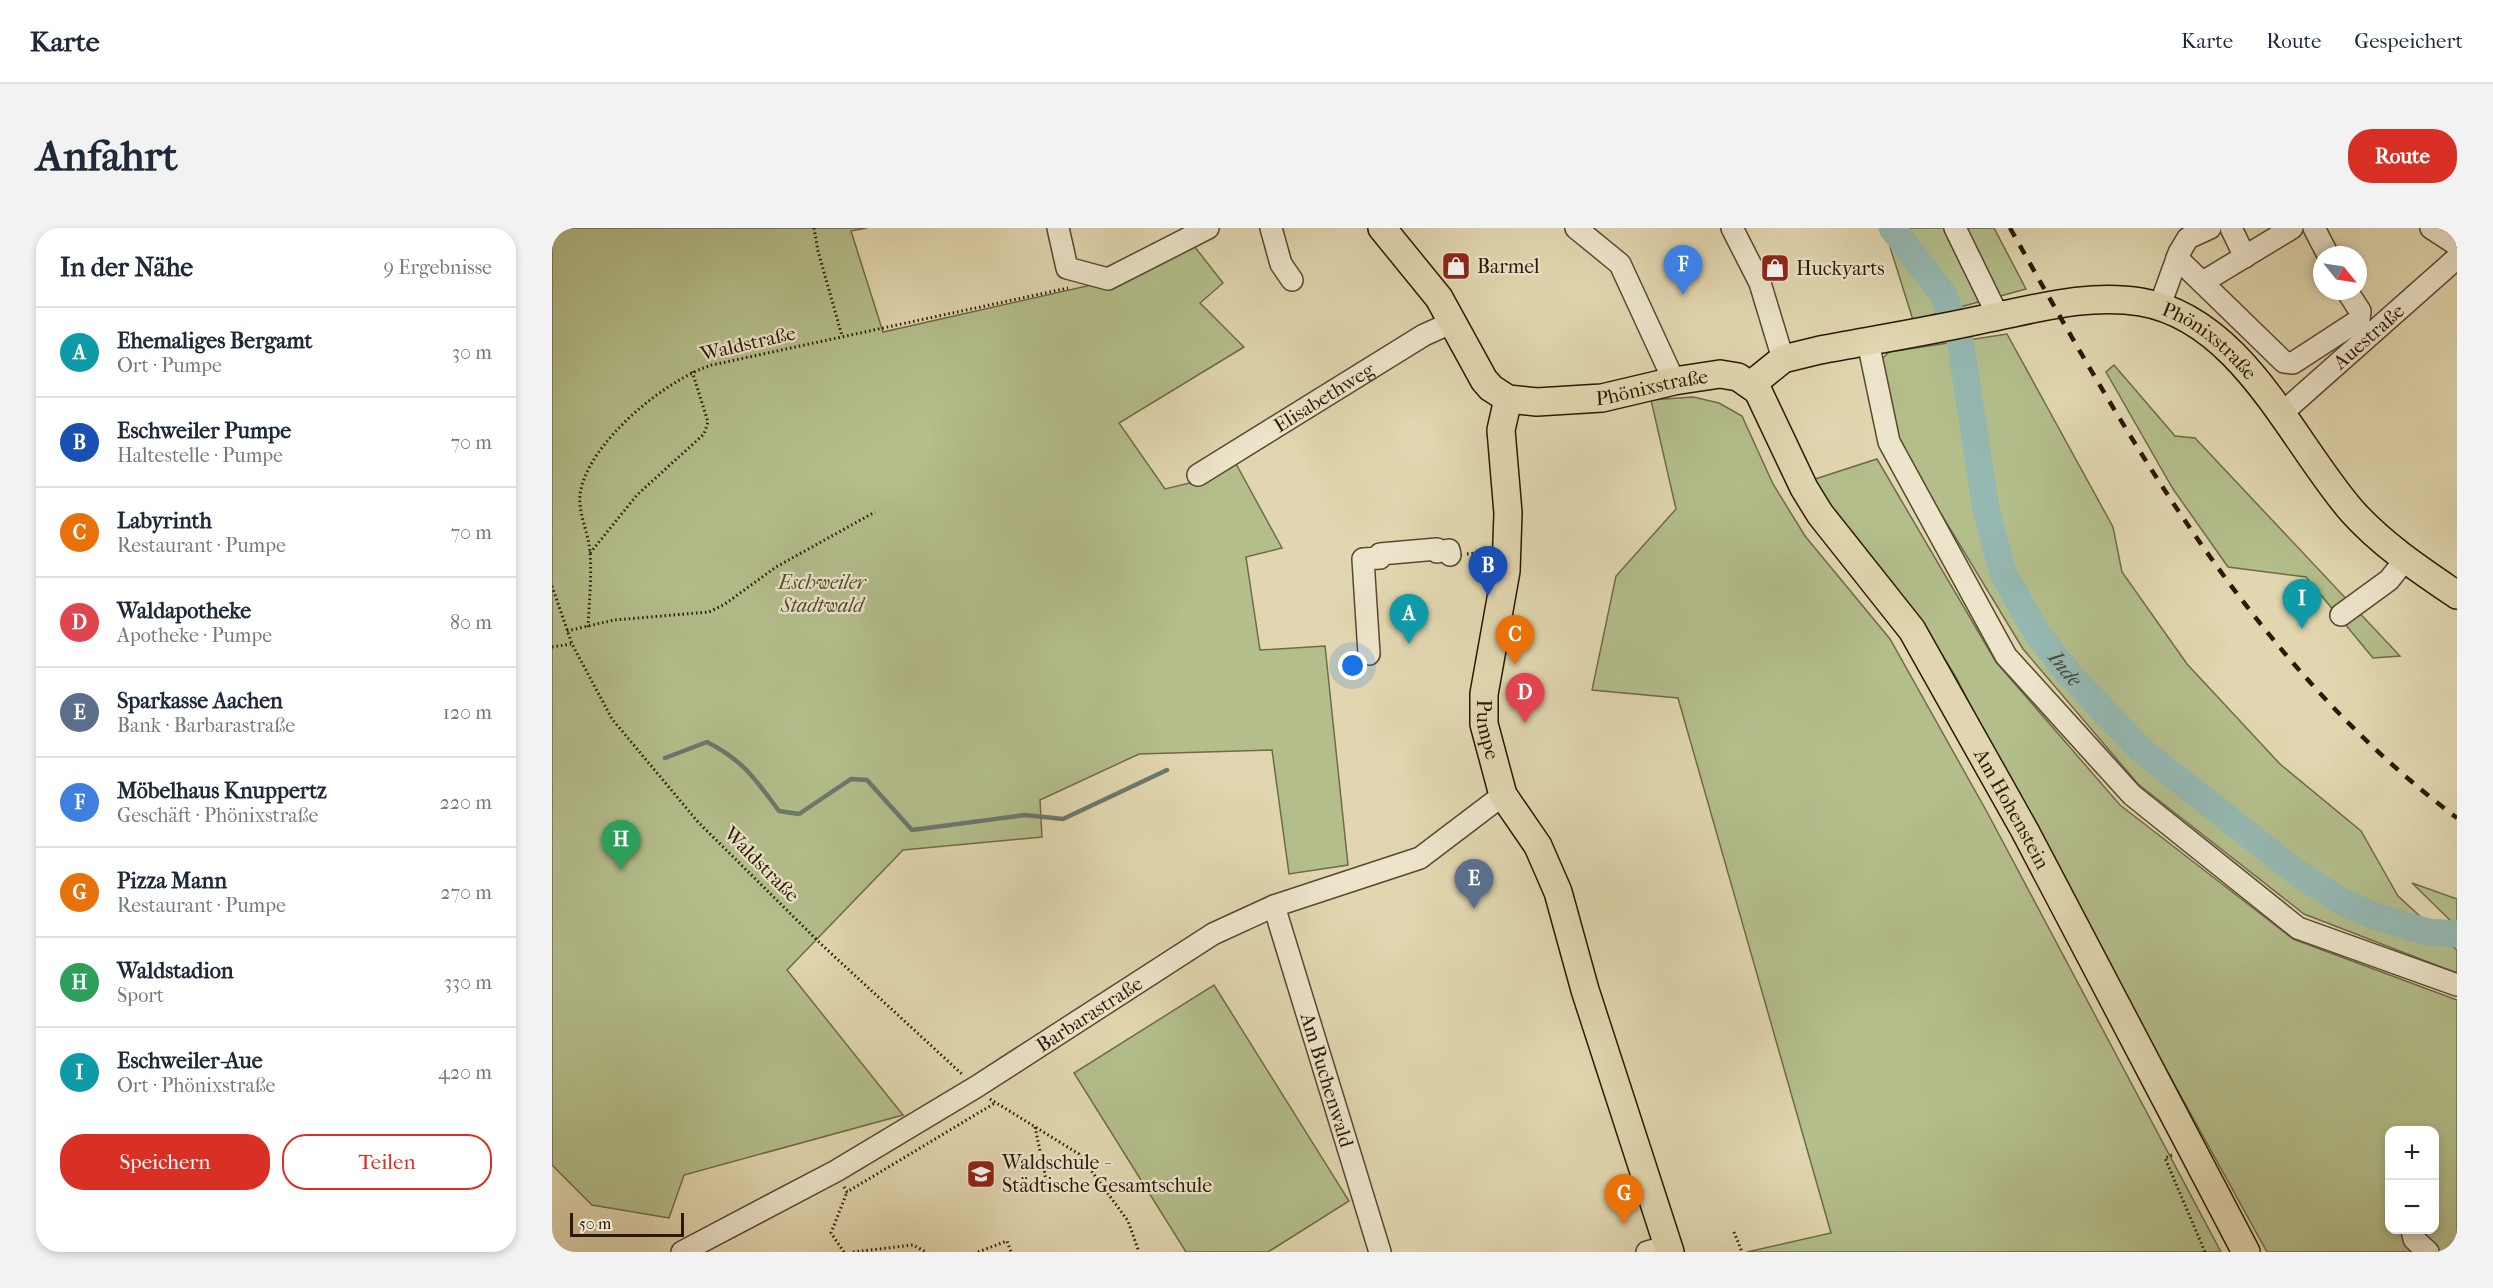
<!DOCTYPE html>
<html lang="de">
<meta charset="utf-8">
<style>
body{margin:0;font-family:"IM FELL French Canon",serif;background:#f2f2f3;color:#1f2937}
.controls{position:absolute;right:18px;bottom:18px;display:grid;overflow:hidden;border-radius:12px;box-shadow:0 3px 9px #0003}
.controls button{width:54px;height:54px;display:grid;place-items:center;padding:0;border:0;border-bottom:2px solid #e0e1e3;background:#fff;color:#1f2937;font:30px sans-serif}
.compass{position:absolute;left:1761px;top:18px;width:54px;height:54px;border-radius:50%;background:#fff;box-shadow:0 3px 9px #0003;rotate:120deg}
.scale{position:absolute;left:18px;bottom:15px;width:114px;box-sizing:border-box;padding-left:6px;border:3px solid #2b1806;border-top:0;font-size:16px;line-height:21px;white-space:nowrap;color:#2b1806;-webkit-text-stroke:4px #ece4cb;paint-order:stroke}
.you{position:absolute;left:801px;top:438px;width:21px;height:21px;margin:-15px;border:4px solid #fff;border-radius:50%;background:#1a73e8;box-shadow:0 0 0 9px #1a73e833}
.badge{display:grid;place-items:center;width:39px;height:39px;border-radius:50%;background:#d93025;color:#fff;font-size:20px;font-weight:700}
.pin{position:absolute;translate:-50% -50px;filter:drop-shadow(0 2px 3px #0008)}
.pin::after{content:'';position:absolute;top:32px;width:21px;height:18px;background:inherit;clip-path:polygon(0 0,100% 0,50% 100%)}
.list{margin:0;padding:0;list-style:none}
h2{display:flex;justify-content:space-between;align-items:center;height:78px;margin:0;padding:0 24px;font-size:26px}
h2 small{font-size:20px;font-weight:400;color:#747a83}
.list li{display:grid;grid-template-columns:39px 1fr auto;gap:18px;align-items:center;box-sizing:border-box;height:90px;padding:0 24px;border-top:2px solid #e0e1e3}
.list b{display:block;font-size:22px;white-space:nowrap}
.list p{margin:0;font-size:20px;white-space:nowrap;color:#747a83}
.list em{font-size:20px;font-style:normal;color:#747a83}
.actions{display:flex;gap:12px;padding:18px 24px}
.actions a{flex:1;padding:14px 0;border:2px solid #d93025;border-radius:24px;text-align:center;font-size:21px;color:#d93025}
.actions .main{background:#d93025;color:#fff}
.map{position:relative;flex:none;width:1905px;height:1024px;overflow:hidden;border-radius:24px}
header{display:flex;align-items:center;gap:36px;box-sizing:border-box;height:84px;padding:0 30px;background:#fff;border-bottom:2px solid #e0e1e3}
header strong{font-size:28px}
nav{display:flex;gap:33px;margin-inline-start:auto;font-size:21px}
.intro{display:flex;align-items:center;justify-content:space-between;box-sizing:border-box;height:144px;padding:0 36px}
h1{margin:0;font-size:42px}
.button{padding:15px 27px;border-radius:24px;background:#d93025;color:#fff;font-size:21px;font-weight:700}
main{display:flex;gap:36px;padding:0 36px}
aside{flex:1;background:#fff;border-radius:24px;box-shadow:0 3px 9px #0003}
.map>svg:first-child{display:block}
</style>
<header>
<strong>Karte</strong>
<nav><a>Karte</a><a>Route</a><a>Gespeichert</a></nav>
</header>
<div class="intro"><h1>Anfahrt</h1><a class="button">Route</a></div>
<main>
<aside>
<h2>In der Nähe<small>9 Ergebnisse</small></h2>
<ul class="list">
<li><span class="badge" style="background:#0f9aa8">A</span><div><b>Ehemaliges Bergamt</b><p>Ort · Pumpe</p></div><em>30 m</em></li>
<li><span class="badge" style="background:#1a4fb4">B</span><div><b>Eschweiler Pumpe</b><p>Haltestelle · Pumpe</p></div><em>70 m</em></li>
<li><span class="badge" style="background:#e8710a">C</span><div><b>Labyrinth</b><p>Restaurant · Pumpe</p></div><em>70 m</em></li>
<li><span class="badge" style="background:#e0444e">D</span><div><b>Waldapotheke</b><p>Apotheke · Pumpe</p></div><em>80 m</em></li>
<li><span class="badge" style="background:#5c6f8a">E</span><div><b>Sparkasse Aachen</b><p>Bank · Barbarastraße</p></div><em>120 m</em></li>
<li><span class="badge" style="background:#3f7fe0">F</span><div><b>Möbelhaus Knuppertz</b><p>Geschäft · Phönixstraße</p></div><em>220 m</em></li>
<li><span class="badge" style="background:#e8710a">G</span><div><b>Pizza Mann</b><p>Restaurant · Pumpe</p></div><em>270 m</em></li>
<li><span class="badge" style="background:#2e9e5b">H</span><div><b>Waldstadion</b><p>Sport</p></div><em>330 m</em></li>
<li><span class="badge" style="background:#0f9aa8">I</span><div><b>Eschweiler-Aue</b><p>Ort · Phönixstraße</p></div><em>420 m</em></li>
</ul>
<div class="actions"><a class="main">Speichern</a><a>Teilen</a></div>
</aside>
<div class="map">
<svg width="1905" height="1024" viewBox="0 0 1905 1024">
<rect width="100%" height="100%" fill="#e1d6af"/>
<filter id="stains"><feTurbulence type="fractalNoise" baseFrequency=".00333" numOctaves="4"/><feColorMatrix values="0 0 0 0 .2 0 0 0 0 .09 0 0 0 0 .02 0 0 0 .5 -.17"/></filter>
<radialGradient id="worn" r=".72"><stop offset=".6" stop-color="#630" stop-opacity="0"/><stop offset="1" stop-color="#630" stop-opacity=".3"/></radialGradient>
<path fill="#b3be8b" stroke="#6f6b48" stroke-width="1.5" fill-rule="evenodd" d="M 0,0 L 315,0 L 299,3 L 331,104 L 557,53 L 639,14 L 671,55 L 648,75 L 692,119 L 567,195 L 613,261 L 654,251 L 683,234 L 730,320 L 694,329 L 708,422 L 773,418 L 796,637 L 737,646 L 720,522 L 587,526 L 488,572 L 490,609 L 351,622 L 235,742 L 351,887 L 132,947 L 117,990 L 40,977 L 0,937 Z
M 1332,0 L 1442,0 L 1474,61 L 1361,92 Z
M 1455,106 L 1561,299 L 1570,344 L 1635,436 L 1728,536 L 1809,603 L 1846,668 L 1905,722 L 1905,745 L 1752,686 L 1586,556 L 1471,421 L 1345,213 L 1328,133 L 1337,124 Z
M 1562,137 L 1623,208 L 1643,210 L 1848,428 L 1821,430 L 1754,349 L 1676,339 L 1621,261 L 1554,144 Z
M 1141,169 L 1167,175 L 1190,188 L 1221,256 L 1253,308 L 1338,411 L 1435,584 L 1669,1024 L 1195,1024 L 1279,1005 L 1126,470 L 1040,462 L 1064,348 L 1124,281 L 1099,172 Z
M 1325,231 L 1444,434 L 1568,577 L 1741,711 L 1905,772 L 1905,1024 L 1715,1024 L 1485,607 L 1404,449 L 1369,392 L 1301,305 L 1278,282 L 1260,252 ZM 1838,902 L 1882,902 L 1882,1002 L 1838,1002 Z
M 1860,655 L 1905,671 L 1905,699 Z
M 662,757 L 797,973 L 716,1024 L 634,1024 L 522,845 Z"/>
<g fill="none" stroke-linecap="round" stroke-linejoin="round">
<path stroke="#6b786d" stroke-width="4.5" d="M 113,530 L 155,514 C 191,532 204,552 227,583 L 247,586 L 299,551 L 315,552 L 360,602 L 473,587 L 511,591 L 615,542"/>
<path stroke="#95b8b2" stroke-width="27" id="s1" d="M 1340,0 L 1391,66 L 1407,106 L 1434,281 L 1451,345 L 1485,405 L 1517,446 L 1589,522 L 1744,644 L 1790,674 L 1825,689 L 1876,704 L 1905,706"/>
<g stroke="#584830" stroke-width="24">
<g id="minor">
<path d="M 506,0 L 515,40 L 556,51 L 656,0"/>
<path d="M 719,0 L 729,36 L 740,52"/>
<path d="M 1024,0 L 1068,36 L 1122,153"/>
<path d="M 1180,0 L 1208,55 L 1231,131"/>
<path d="M 1403,0 L 1446,88"/>
<path d="M 1679,0 L 1693,29"/>
<path d="M 1762,0 L 1776,27"/>
<path d="M 1879,0 L 1905,17"/>
<path d="M 1625,30 L 1732,134 L 1741,135 L 1807,92 L 1808,83 L 1795,63"/>
<path d="M 1651,54 L 1740,0"/>
<path d="M 1607,80 L 1627,25 L 1636,10 L 1658,0"/>
<path d="M 1316,114 L 1337,214 L 1454,428 L 1580,567 L 1746,700 L 1905,757"/>
<path id="s2" d="M 1729,186 L 1905,30"/>
<path id="s3" d="M 646,247 L 872,107 L 901,94"/>
<path d="M 1789,387 L 1837,352 L 1853,332"/>
<path d="M 817,426 L 811,331 L 828,330 L 828,326 L 885,321 L 885,324 L 897,322 L 898,327"/>
<path id="s4" d="M 722,678 L 828,1024"/>
<path d="M 1860,1002 L 1862,1011 L 1876,1024"/>
<path id="s5" d="M 130,1024 L 284,943 L 424,859 L 661,706 L 722,678 L 868,630 L 951,567"/>
<path d="M 1095,1024 L 1116,1018"/>
</g>
</g>
<g stroke="#2b1806" stroke-width="30">
<g id="major">
<path id="s6" d="M 830,0 L 887,70 L 932,152 L 939,160 L 956,171 L 985,174 L 1050,170 L 1122,153 L 1168,146 L 1186,149 L 1206,163 L 1252,260 L 1268,286 L 1360,402 L 1473,603 L 1694,1024"/>
<path id="s7" d="M 1200,156 L 1231,131 L 1268,122 C 1322,112 1378,103 1432,91 C 1483,81 1537,65 1589,74 C 1689,91 1739,212 1799,282 C 1829,316 1868,342 1905,367"/>
<path id="s8" d="M 956,171 L 949,202 L 956,285 L 954,343 L 932,466 L 932,496 L 951,567 L 986,618 L 1006,664 L 1033,762 L 1118,1024"/>
</g>
</g>
<path stroke="#2b1806" stroke-width="3" stroke-dasharray="1.5 3" stroke-linecap="butt" d="M 262,0 L 266,23 L 290,108
M 38,325 L 85,267 L 152,206 L 156,194 L 140,143
M 915,326 L 931,324 L 929,331 L 933,331
M 0,358 L 20,416 L 60,491 L 146,594 L 271,718 L 411,847
M 36,399 C 37,375 40,349 38,325 C 37,306 26,285 28,267 C 34,216 114,151 160,137 L 516,60
M 15,403 L 62,392 L 157,384 L 173,376 L 224,339 L 323,284
M 0,419 L 19,416
M 438,871 L 527,926 L 576,993 L 587,1024
M 483,899 L 496,961
M 1620,927 L 1613,930 L 1653,1024
M 292,959 L 295,964 L 443,875
M 1182,1004 L 1190,1024
M 292,1024 L 279,1005 L 295,964
M 301,1024 L 361,1017 L 374,1024
M 426,1024 L 455,1013 L 459,1024"/>
<use href="#minor" stroke="#ece4cb" stroke-width="21"/>
<use href="#major" stroke="#e1d6af" stroke-width="27"/>
<path stroke="#2b1806" stroke-width="4.5" stroke-dasharray="10 10" stroke-linecap="butt" d="M 1458,0 C 1580,217 1702,437 1905,590"/>
</g>
<defs>
<g id="shop-square" transform="scale(1.5)"><rect x="-9" y="-9" width="18" height="18" rx="4" fill="#8f2418" stroke="#ece4cb"/><path d="M-5-2.5h2.3a2.7 3.5 0 0 1 5.4 0H5L5.5 6h-11ZM-1.5-2.5h3a1.5 2.3 0 0 0-3 0Z" fill="#fff"/></g>
<g id="school-square" transform="scale(1.5)"><rect x="-9" y="-9" width="18" height="18" rx="4" fill="#8f2418" stroke="#ece4cb"/><path d="M0-5L7-2L0 1L-7-2ZM-4 1L0 2.5L4 1V4Q0 6-4 4Z" fill="#fff"/></g>
</defs>
<g fill-rule="evenodd">
<use href="#shop-square" x="904" y="38"/>
<use href="#shop-square" x="1223" y="40"/>
<use href="#school-square" x="429" y="946"/>
</g>
<g text-anchor="middle" stroke-width="4.5" stroke-linejoin="round" paint-order="stroke">
<g font-size="20" fill="#2b1806" stroke="#ece4cb" text-anchor="start">
<text x="925" y="45">Barmel</text>
<text x="1244" y="47">Huckyarts</text>
<text x="450" y="941">Waldschule -<tspan x="450" dy="23">Städtische Gesamtschule</tspan></text>
</g>
<g font-size="20" fill="#2b1806" stroke="#ece4cb">
<text dy="7" stroke="none"><textPath href="#s2" startOffset="117">Auestraße</textPath></text>
<text transform="translate(196 115) rotate(-13)" y="7">Waldstraße</text>
<text dy="7" stroke="none"><textPath href="#s7" startOffset="484">Phönixstraße</textPath></text>
<text dy="7" stroke="none"><textPath href="#s6" startOffset="360">Phönixstraße</textPath></text>
<text dy="7" stroke="none"><textPath href="#s3" startOffset="148">Elisabethweg</textPath></text>
<text dy="7" stroke="none"><textPath href="#s8" startOffset="334">Pumpe</textPath></text>
<text dy="7" stroke="none"><textPath href="#s6" startOffset="963">Am Hohenstein</textPath></text>
<text transform="translate(210 636) rotate(45)" y="7">Waldstraße</text>
<text dy="7" stroke="none"><textPath href="#s5" startOffset="472">Barbarastraße</textPath></text>
<text dy="7" stroke="none"><textPath href="#s4" startOffset="182">Am Buchenwald</textPath></text>
</g>
<g font-size="20" font-style="italic" fill="#544a2e" stroke="#ece4cb">
<text x="270" y="361">Eschweiler<tspan x="270" dy="23">Stadtwald</tspan></text>
</g>
<g font-size="21" font-style="italic" fill="#4b483a" stroke="#ece4cb">
<text dy="7" stroke="none"><textPath href="#s1" startOffset="484">Inde</textPath></text>
</g>
</g>
<rect width="100%" height="100%" filter="url(#stains)"/>
<rect width="100%" height="100%" fill="url(#worn)"/>
</svg>
<div class="controls">
<button>+</button>
<button>−</button>
</div>
<svg class="compass" viewBox="-18 -18 36 36"><path d="M0-13l5 13h-10z" fill="#e53935"/><path d="M0 13l5-13h-10z" fill="#747a83"/></svg>
<div class="scale">50 m</div>
<div class="you"></div>
<div class="pin badge" style="left:857px;top:416px;background:#0f9aa8">A</div>
<div class="pin badge" style="left:936px;top:368px;background:#1a4fb4">B</div>
<div class="pin badge" style="left:963px;top:437px;background:#e8710a">C</div>
<div class="pin badge" style="left:973px;top:495px;background:#e0444e">D</div>
<div class="pin badge" style="left:922px;top:681px;background:#5c6f8a">E</div>
<div class="pin badge" style="left:1131px;top:67px;background:#3f7fe0">F</div>
<div class="pin badge" style="left:1072px;top:996px;background:#e8710a">G</div>
<div class="pin badge" style="left:69px;top:642px;background:#2e9e5b">H</div>
<div class="pin badge" style="left:1750px;top:401px;background:#0f9aa8">I</div>
</div>
</main>
